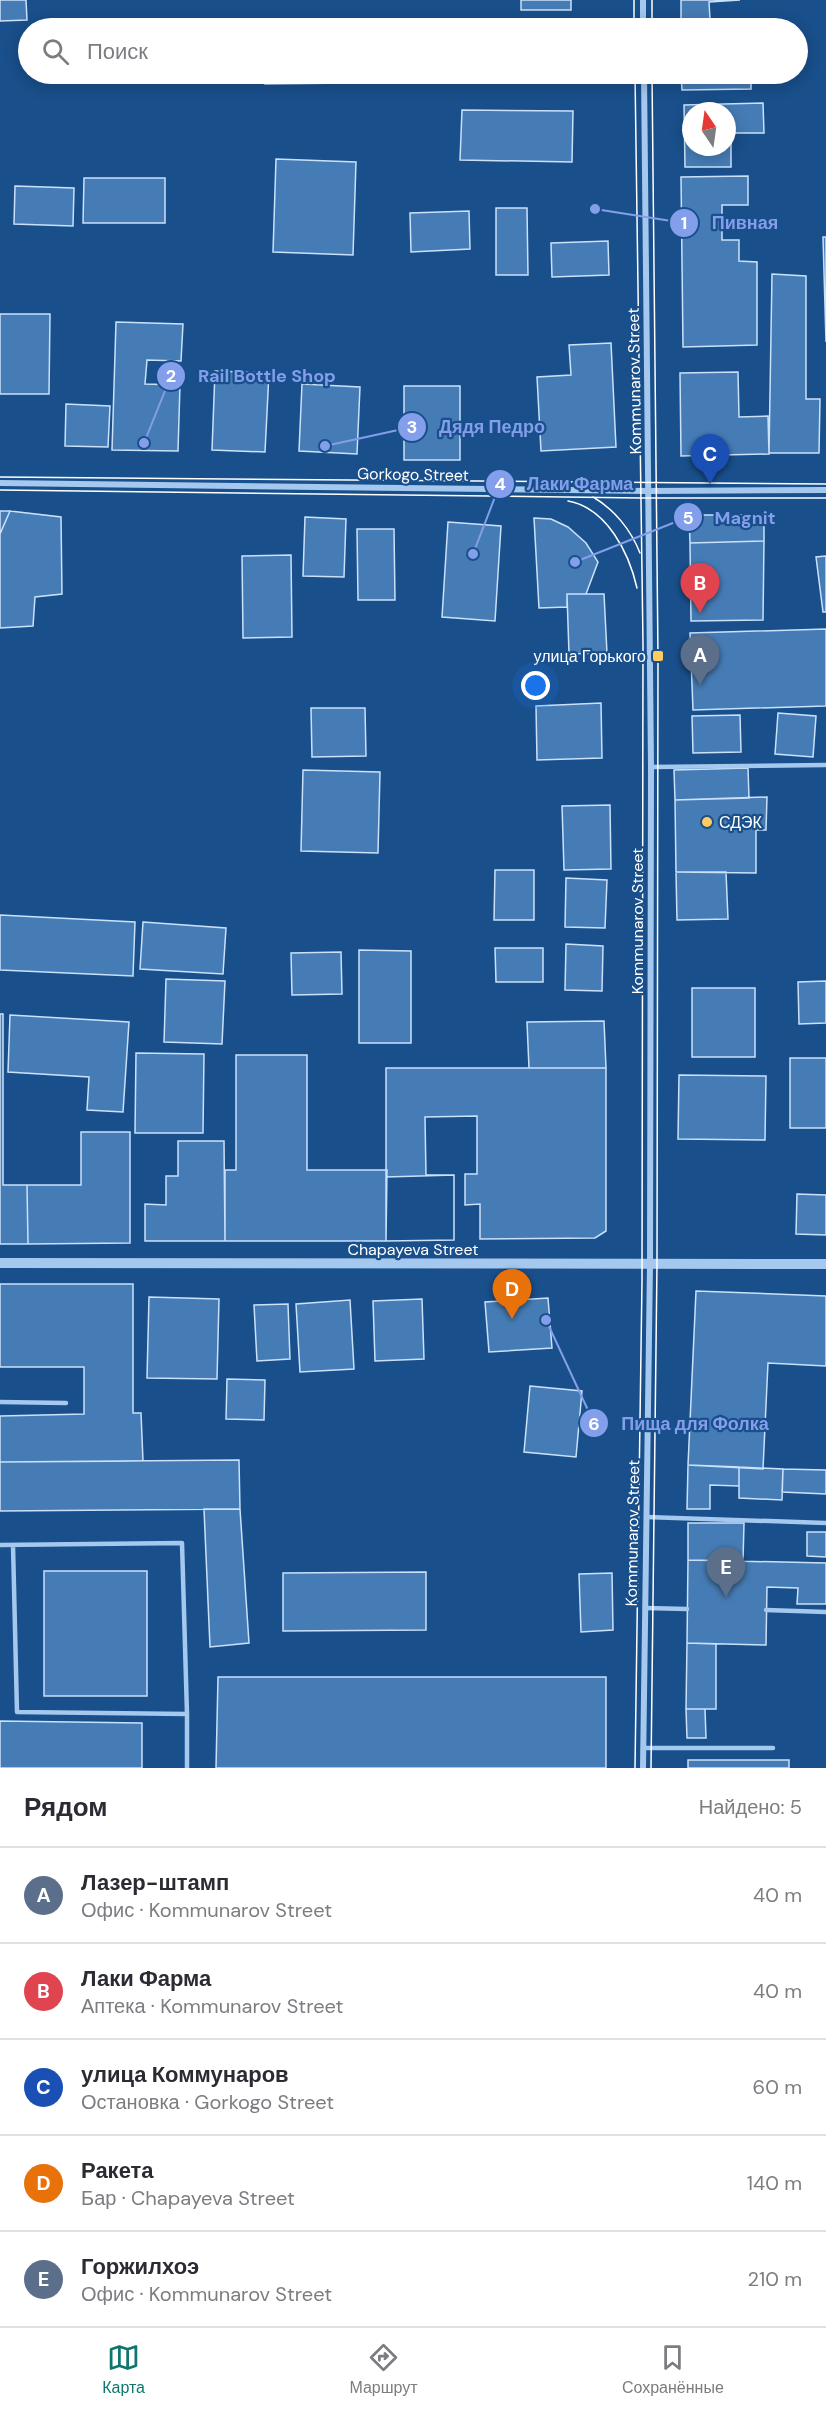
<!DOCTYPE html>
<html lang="ru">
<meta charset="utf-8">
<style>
body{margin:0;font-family:"DM Sans",sans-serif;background:#f2f2f3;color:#2b2b33}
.compass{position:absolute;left:682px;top:102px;width:54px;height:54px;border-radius:50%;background:#fff;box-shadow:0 3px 15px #0003;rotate:347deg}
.you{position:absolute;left:536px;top:686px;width:21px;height:21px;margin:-15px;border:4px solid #fff;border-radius:50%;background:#1a73e8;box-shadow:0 0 0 9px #1a73e833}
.badge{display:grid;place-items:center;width:39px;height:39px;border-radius:50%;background:#0f766e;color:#fff;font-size:20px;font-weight:700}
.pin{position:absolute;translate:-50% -50px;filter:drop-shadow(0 2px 3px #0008)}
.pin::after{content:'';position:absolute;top:32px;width:21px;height:18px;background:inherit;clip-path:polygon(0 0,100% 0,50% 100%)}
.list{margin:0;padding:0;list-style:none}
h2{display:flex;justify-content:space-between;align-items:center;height:78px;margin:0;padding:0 24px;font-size:26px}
h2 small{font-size:20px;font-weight:400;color:#7c7c81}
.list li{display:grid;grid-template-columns:39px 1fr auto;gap:18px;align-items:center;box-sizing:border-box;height:96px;padding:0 24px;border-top:2px solid #e1e1e2}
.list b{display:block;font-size:22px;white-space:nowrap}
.list p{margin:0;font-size:20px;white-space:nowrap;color:#7c7c81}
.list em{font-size:20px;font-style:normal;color:#7c7c81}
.icon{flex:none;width:33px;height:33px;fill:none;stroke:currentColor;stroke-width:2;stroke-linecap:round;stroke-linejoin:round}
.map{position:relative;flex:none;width:826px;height:1768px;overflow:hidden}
.search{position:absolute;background:#fff;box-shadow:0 3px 15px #0003;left:18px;right:18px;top:18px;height:66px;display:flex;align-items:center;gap:15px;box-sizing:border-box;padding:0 21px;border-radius:33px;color:#7c7c81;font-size:22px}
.sheet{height:558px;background:#fff}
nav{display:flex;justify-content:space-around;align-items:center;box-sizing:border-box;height:84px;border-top:2px solid #e1e1e2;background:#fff;font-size:16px;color:#7c7c81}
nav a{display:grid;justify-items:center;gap:3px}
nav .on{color:#0f766e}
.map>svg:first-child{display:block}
</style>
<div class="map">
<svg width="826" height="1768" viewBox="0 0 826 1768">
<rect width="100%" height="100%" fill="#194f8b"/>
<path fill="#467cb5" stroke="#cae1fa" stroke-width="1.5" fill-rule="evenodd" d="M 0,0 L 26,0 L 27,20 L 0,21 Z
M 521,0 L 571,0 L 571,10 L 521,10 Z
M 681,0 L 740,0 L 709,2 L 710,19 L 681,19 Z
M 781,22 L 781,28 L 681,28 L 681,23 Z
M 524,23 L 574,24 L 574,28 L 524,28 Z
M 264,74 L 350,74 L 350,83 L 265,84 Z
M 385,74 L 463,74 L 463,77 Z
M 681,74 L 751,74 L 751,89 L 682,90 Z
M 763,103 L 764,133 L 731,133 L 731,167 L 685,167 L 684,105 ZM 691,111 L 727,111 L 727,147 L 691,147 Z
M 462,110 L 573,111 L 572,162 L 460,160 Z
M 276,159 L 356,162 L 353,255 L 273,252 Z
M 748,176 L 748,205 L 722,205 L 722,240 L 739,240 L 739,261 L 757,262 L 757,345 L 683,347 L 681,177 Z
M 84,178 L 165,178 L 165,223 L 83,223 Z
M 15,186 L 74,188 L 73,226 L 14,224 Z
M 496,208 L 527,208 L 528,275 L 496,275 Z
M 469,211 L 470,249 L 411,252 L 410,213 Z
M 823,237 L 826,237 L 826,342 Z
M 608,241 L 609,275 L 552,277 L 551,243 Z
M 772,274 L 806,276 L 806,399 L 820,399 L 819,453 L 769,453 Z
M 0,314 L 50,314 L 49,394 L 0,394 Z
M 116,322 L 183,324 L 181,361 L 147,360 L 145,384 L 180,385 L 178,451 L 112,450 Z
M 611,343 L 616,447 L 541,451 L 537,377 L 571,375 L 569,345 Z
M 215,371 L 269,373 L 265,452 L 212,450 Z
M 738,372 L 739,417 L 768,416 L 769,454 L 681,456 L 680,373 Z
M 302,384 L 360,387 L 357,454 L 299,451 Z
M 404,386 L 460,386 L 460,460 L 404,460 Z
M 66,404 L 110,406 L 108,447 L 65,446 Z
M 0,511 L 10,511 L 0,534 Z
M 10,511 L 61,517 L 62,594 L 35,597 L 33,626 L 0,628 L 0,534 Z
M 689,515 L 764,515 L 764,541 L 690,543 Z
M 305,517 L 346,519 L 344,577 L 303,576 Z
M 534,518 L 551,519 L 568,527 L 586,543 L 598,562 L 586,594 L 567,594 L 567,607 L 539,608 Z
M 448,522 L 501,526 L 495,621 L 442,617 Z
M 357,529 L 394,529 L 395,600 L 358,600 Z
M 764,541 L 763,620 L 691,621 L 690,543 Z
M 291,555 L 292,637 L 243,638 L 242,556 Z
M 826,556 L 826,612 L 823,612 L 816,557 Z
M 567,594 L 604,594 L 607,653 L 569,654 Z
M 826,629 L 826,706 L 693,710 L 690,633 Z
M 601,703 L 602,758 L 537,760 L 536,706 Z
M 311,708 L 365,708 L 366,756 L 312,757 Z
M 778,713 L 816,716 L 813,757 L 775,754 Z
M 740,715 L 741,752 L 693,753 L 692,716 Z
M 748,768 L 749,798 L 675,800 L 674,770 Z
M 303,770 L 380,772 L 378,853 L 301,851 Z
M 767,797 L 766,830 L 756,830 L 756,873 L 676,872 L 675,800 Z
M 610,805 L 611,869 L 564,870 L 562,806 Z
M 495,870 L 534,870 L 534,920 L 494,920 Z
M 676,872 L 726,872 L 728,919 L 677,920 Z
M 566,878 L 607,880 L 605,928 L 565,927 Z
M 0,915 L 135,922 L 133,976 L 0,970 Z
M 143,922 L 226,928 L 223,974 L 140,969 Z
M 566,944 L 603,946 L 602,991 L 565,990 Z
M 495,948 L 543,948 L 543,982 L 496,982 Z
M 359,950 L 411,951 L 411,1043 L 359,1043 Z
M 341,952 L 342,994 L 292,995 L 291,953 Z
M 166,979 L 225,981 L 222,1044 L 164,1042 Z
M 826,981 L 826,1023 L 799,1024 L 798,982 Z
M 692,988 L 755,988 L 755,1057 L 692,1057 Z
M 0,1014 L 3,1014 L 3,1185 L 27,1185 L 28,1244 L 0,1244 Z
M 10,1015 L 129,1022 L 123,1112 L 87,1110 L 89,1077 L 8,1072 Z
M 604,1021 L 606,1068 L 529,1068 L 527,1022 Z
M 136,1053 L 204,1054 L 203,1133 L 135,1133 Z
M 236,1055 L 307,1055 L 307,1170 L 387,1170 L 386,1241 L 225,1241 L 225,1170 L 236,1170 Z
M 790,1058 L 826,1058 L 826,1128 L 790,1128 Z
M 386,1068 L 606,1068 L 606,1231 L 595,1238 L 480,1239 L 480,1204 L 465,1205 L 465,1174 L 477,1174 L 477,1116 L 425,1117 L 426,1175 L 454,1175 L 454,1240 L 386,1241 Z
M 679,1075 L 766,1076 L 765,1140 L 678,1139 Z
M 81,1132 L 130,1132 L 130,1243 L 28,1244 L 27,1185 L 81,1185 Z
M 178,1141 L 224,1141 L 225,1241 L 145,1241 L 145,1204 L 166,1205 L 166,1176 L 178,1176 Z
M 454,1175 L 454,1240 L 386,1241 L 386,1177 Z
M 797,1194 L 826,1195 L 826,1235 L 796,1234 Z
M 0,1284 L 133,1284 L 133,1413 L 141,1413 L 143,1461 L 0,1462 L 0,1416 L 84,1414 L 84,1367 L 0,1367 Z
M 696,1291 L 826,1296 L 826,1366 L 768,1363 L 763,1469 L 688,1465 Z
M 149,1297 L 219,1299 L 217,1379 L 147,1378 Z
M 548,1298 L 552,1348 L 489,1352 L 485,1302 Z
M 422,1299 L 424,1359 L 375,1361 L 373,1301 Z
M 350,1300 L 354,1369 L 300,1372 L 296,1304 Z
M 288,1304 L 290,1359 L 257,1361 L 254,1305 Z
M 227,1379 L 265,1380 L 264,1420 L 226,1419 Z
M 530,1386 L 582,1391 L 576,1457 L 524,1452 Z
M 239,1460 L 240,1509 L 0,1511 L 0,1462 Z
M 688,1465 L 739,1467 L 739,1486 L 710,1485 L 710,1509 L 687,1509 Z
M 739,1467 L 783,1469 L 782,1500 L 739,1498 Z
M 783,1469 L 826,1470 L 826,1494 L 782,1492 Z
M 204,1509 L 240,1509 L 249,1643 L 210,1647 Z
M 688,1523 L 744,1523 L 743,1561 L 688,1560 Z
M 807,1532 L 826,1532 L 826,1557 L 807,1556 Z
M 688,1560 L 826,1563 L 826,1604 L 797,1604 L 798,1588 L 767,1587 L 766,1645 L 687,1643 Z
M 44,1571 L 147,1571 L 147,1696 L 44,1696 Z
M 426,1572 L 426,1630 L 283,1631 L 283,1573 Z
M 612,1573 L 613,1630 L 581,1632 L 579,1574 Z
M 687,1643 L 716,1644 L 716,1709 L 686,1709 Z
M 218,1677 L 606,1677 L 606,1768 L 216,1768 Z
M 686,1709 L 705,1709 L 706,1738 L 687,1738 Z
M 0,1721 L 142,1723 L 142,1768 L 0,1768 Z
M 688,1760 L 789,1760 L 789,1768 L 688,1768 Z"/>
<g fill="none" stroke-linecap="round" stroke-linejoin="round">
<path stroke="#a4c8ee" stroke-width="4.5" d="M 651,767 L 826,765
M 0,1402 L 66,1403
M 646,1517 L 826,1523
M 0,1545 L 182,1543 L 187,1714 L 17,1712 L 13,1545
M 645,1608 L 687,1609
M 766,1610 L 826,1612
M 187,1714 L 187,1768
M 643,1748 L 773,1748"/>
<path stroke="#a4c8ee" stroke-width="6" d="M 643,0 L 643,28
M 0,483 L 648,491 L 826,490
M 643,1768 L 650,1264 L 651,767 L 644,74"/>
<path stroke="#a4c8ee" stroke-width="10" d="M 0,1263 L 826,1264"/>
<path stroke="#fff" stroke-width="1.5" d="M 634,0 L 634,28
M 652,0 L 652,28
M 0,477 L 826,484
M 0,490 L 641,498 L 826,498
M 593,497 C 614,509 631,530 640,553
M 568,501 C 607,508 629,553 637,588
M 635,1768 L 642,1281 L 643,644 L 635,74
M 651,1768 L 657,1264 L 658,656 L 652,74"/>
</g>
<g fill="#ffcb61" stroke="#194f8b" stroke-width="2">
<rect x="652" y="650" width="12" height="12" rx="3"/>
<circle cx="707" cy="822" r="6"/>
</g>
<g text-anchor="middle" stroke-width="4.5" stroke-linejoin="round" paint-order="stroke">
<g font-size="16" fill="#fff" stroke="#194f8b">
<text transform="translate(634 381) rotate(-91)" y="6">Kommunarov Street</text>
<text transform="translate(413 474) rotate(1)" y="6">Gorkogo Street</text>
<text transform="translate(637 921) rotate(-90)" y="6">Kommunarov Street</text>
<text x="413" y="1255">Chapayeva Street</text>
<text transform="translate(632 1533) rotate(-89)" y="6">Kommunarov Street</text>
</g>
<g font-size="16" fill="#fff" stroke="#194f8b" text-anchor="end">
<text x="646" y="662">улица Горького</text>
<text x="719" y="828" text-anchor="start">СДЭК</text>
</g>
</g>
<path fill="none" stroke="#839eea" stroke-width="2" d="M595 209L684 223M144 443L171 376M325 446L412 427M473 554L500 484M575 562L688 517M546 1320L594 1423"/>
<g fill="#839eea" stroke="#194f8b" stroke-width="2">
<circle cx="595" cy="209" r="6"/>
<circle cx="144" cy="443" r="6"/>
<circle cx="325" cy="446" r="6"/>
<circle cx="473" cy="554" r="6"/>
<circle cx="575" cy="562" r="6"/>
<circle cx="546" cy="1320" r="6"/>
<circle cx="684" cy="223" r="15"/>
<circle cx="171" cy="376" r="15"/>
<circle cx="412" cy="427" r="15"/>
<circle cx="500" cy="484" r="15"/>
<circle cx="688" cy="517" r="15"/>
<circle cx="594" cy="1423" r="15"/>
</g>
<g font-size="18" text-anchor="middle" font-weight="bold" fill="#fff">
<text x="684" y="229">1</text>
<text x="171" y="382">2</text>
<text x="412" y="433">3</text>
<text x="500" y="490">4</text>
<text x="688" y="524">5</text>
<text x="594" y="1430">6</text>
</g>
<g font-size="18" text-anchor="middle" font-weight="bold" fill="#839eea" stroke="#194f8b" stroke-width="4.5" stroke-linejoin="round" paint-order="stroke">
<text x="745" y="229">Пивная</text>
<text x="267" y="382">Rail Bottle Shop</text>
<text x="492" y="433">Дядя Педро</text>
<text x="580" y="490">Лаки Фарма</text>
<text x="745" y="524">Magnit</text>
<text x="695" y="1430">Пища для Фолка</text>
</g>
</svg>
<svg class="compass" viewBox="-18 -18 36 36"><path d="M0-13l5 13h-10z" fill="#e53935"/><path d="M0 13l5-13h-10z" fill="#7c7c81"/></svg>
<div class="you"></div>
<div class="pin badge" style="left:700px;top:685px;background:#5c6f8a">A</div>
<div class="pin badge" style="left:700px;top:613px;background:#e0444e">B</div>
<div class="pin badge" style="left:710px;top:484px;background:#1a4fb4">C</div>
<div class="pin badge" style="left:512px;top:1319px;background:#e8710a">D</div>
<div class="pin badge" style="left:726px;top:1597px;background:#5c6f8a">E</div>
<div class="search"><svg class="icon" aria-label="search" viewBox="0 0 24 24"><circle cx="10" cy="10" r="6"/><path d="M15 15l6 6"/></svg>Поиск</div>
</div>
<section class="sheet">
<h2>Рядом<small>Найдено: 5</small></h2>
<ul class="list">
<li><span class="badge" style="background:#5c6f8a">A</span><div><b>Лазер-штамп</b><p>Офис · Kommunarov Street</p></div><em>40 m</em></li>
<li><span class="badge" style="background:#e0444e">B</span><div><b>Лаки Фарма</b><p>Аптека · Kommunarov Street</p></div><em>40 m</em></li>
<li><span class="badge" style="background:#1a4fb4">C</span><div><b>улица Коммунаров</b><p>Остановка · Gorkogo Street</p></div><em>60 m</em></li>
<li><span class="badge" style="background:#e8710a">D</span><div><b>Ракета</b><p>Бар · Chapayeva Street</p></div><em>140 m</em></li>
<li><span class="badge" style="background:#5c6f8a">E</span><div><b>Горжилхоэ</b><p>Офис · Kommunarov Street</p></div><em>210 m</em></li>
</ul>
</section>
<nav>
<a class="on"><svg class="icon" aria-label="map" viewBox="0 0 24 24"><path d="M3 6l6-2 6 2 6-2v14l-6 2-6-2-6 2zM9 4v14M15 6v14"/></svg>Карта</a>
<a><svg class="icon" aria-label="directions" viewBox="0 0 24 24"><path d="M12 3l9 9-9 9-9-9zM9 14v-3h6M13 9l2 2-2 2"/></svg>Маршрут</a>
<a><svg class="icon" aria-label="saved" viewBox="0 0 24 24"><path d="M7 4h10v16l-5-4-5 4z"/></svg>Сохранённые</a>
</nav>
